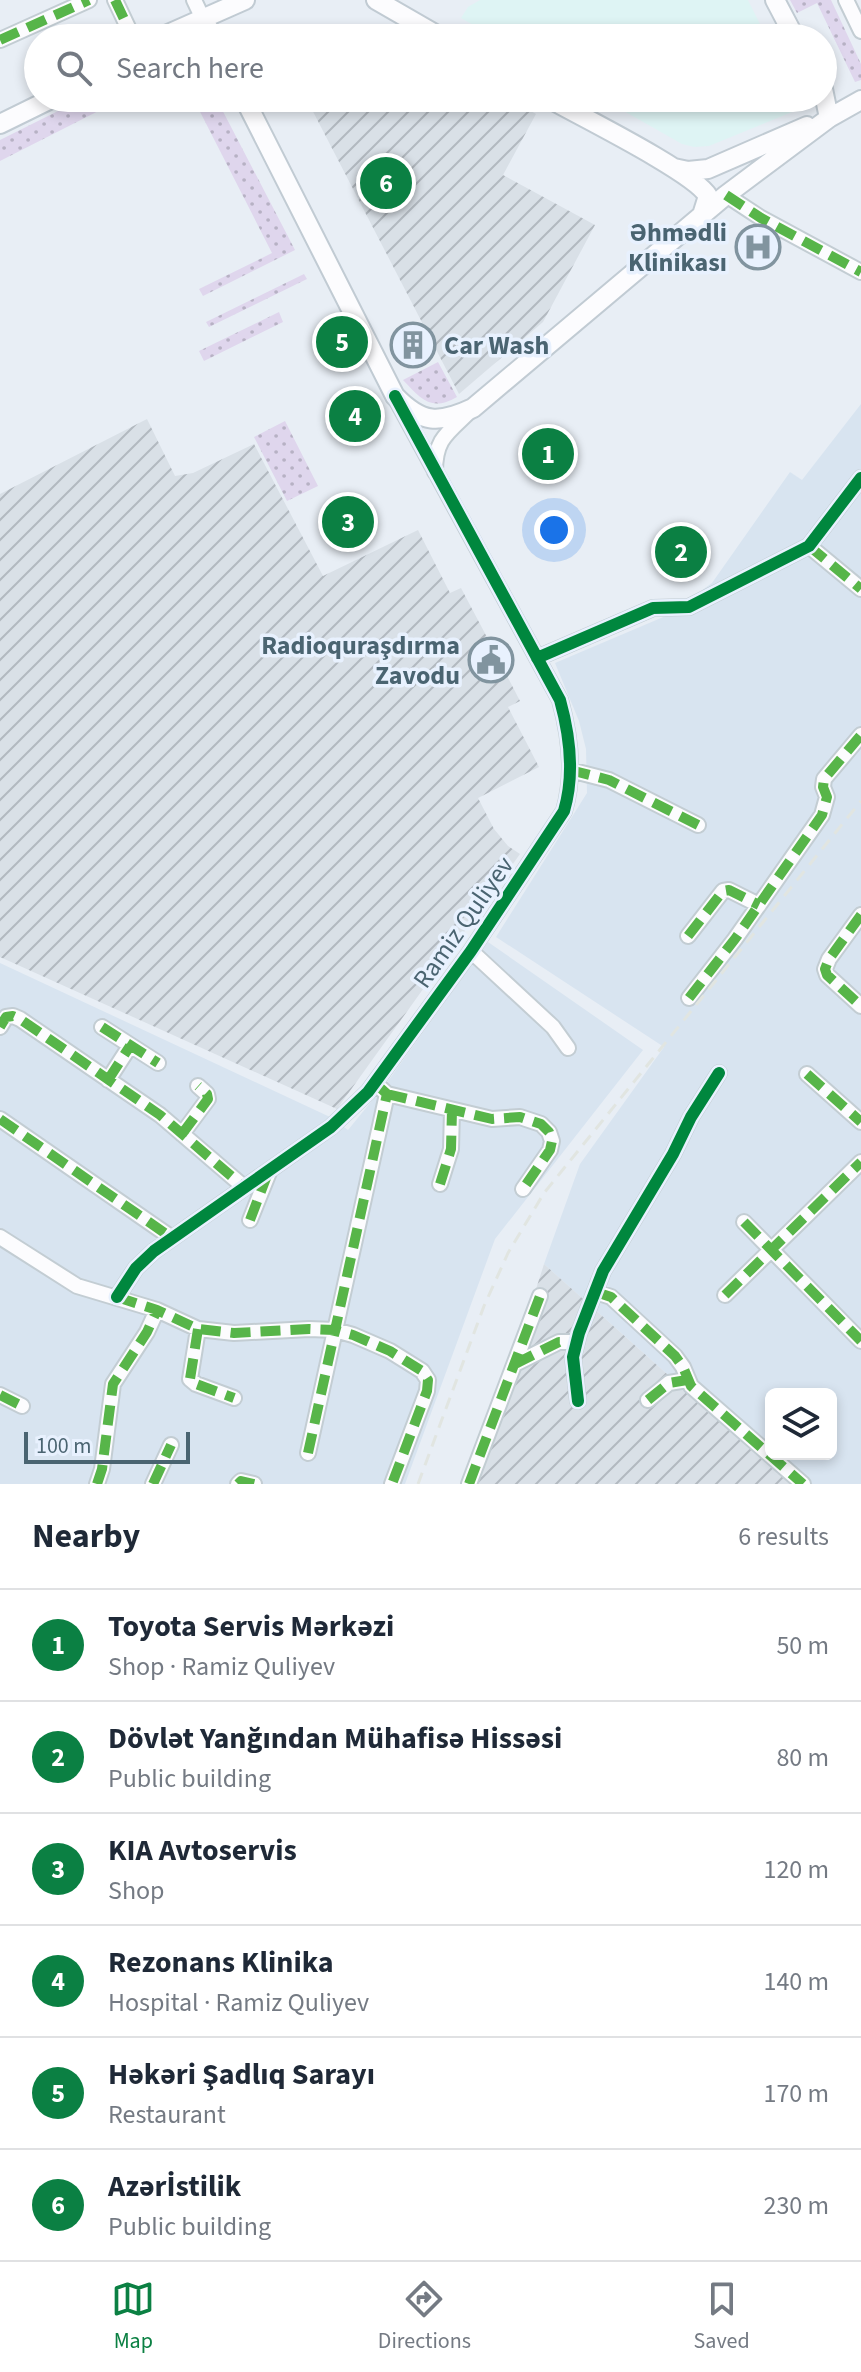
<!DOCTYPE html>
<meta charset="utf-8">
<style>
body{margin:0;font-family:"Source Sans 3",sans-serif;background:#f2f2f3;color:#1f2937}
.controls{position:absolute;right:24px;bottom:24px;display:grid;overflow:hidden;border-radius:12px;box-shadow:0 4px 12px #0003}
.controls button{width:72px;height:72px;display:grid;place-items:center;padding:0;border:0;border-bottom:2px solid #e0e1e3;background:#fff;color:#1f2937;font:40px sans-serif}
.scale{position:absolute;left:24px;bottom:20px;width:166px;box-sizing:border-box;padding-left:8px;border:4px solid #4a6471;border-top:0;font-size:22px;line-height:28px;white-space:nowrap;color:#4a6471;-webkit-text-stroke:6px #e8f1fe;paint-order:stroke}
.you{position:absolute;left:554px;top:530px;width:28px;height:28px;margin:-20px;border:6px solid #fff;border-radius:50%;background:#1a73e8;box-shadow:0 0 0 12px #1a73e833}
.badge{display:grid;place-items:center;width:52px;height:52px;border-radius:50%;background:#0b8043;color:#fff;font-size:26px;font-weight:700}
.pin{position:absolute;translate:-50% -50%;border:4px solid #fff;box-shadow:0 2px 8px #0006}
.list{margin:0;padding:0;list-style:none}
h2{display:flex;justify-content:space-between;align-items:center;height:104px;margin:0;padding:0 32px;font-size:34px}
h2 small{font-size:26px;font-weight:400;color:#747a83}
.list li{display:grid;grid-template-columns:52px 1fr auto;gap:24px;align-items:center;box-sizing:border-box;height:112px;padding:0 32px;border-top:2px solid #e0e1e3}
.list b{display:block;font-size:30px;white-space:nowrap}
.list p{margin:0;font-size:26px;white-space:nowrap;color:#747a83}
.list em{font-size:26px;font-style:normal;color:#747a83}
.icon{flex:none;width:44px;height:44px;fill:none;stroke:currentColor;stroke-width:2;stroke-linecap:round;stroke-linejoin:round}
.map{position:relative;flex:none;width:861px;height:1484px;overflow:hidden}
.search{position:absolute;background:#fff;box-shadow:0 4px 12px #0003;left:24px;right:24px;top:24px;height:88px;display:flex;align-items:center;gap:20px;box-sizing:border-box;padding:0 28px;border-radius:44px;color:#747a83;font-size:30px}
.sheet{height:776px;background:#fff}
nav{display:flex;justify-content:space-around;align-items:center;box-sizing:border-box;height:112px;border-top:2px solid #e0e1e3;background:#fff;font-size:22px;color:#747a83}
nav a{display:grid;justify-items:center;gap:4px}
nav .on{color:#0b8043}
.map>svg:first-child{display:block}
</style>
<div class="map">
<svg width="861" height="1484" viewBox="0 0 861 1484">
<defs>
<pattern id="industrial-furrows" width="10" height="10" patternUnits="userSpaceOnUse" patternTransform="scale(2)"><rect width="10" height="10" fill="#d9e0e7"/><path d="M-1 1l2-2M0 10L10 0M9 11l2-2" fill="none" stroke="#b2b9c0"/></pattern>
<pattern id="green-dots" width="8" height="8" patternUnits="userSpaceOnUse" patternTransform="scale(2)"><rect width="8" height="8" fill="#dfd6ed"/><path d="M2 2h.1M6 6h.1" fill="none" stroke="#b7b1c4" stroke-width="1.8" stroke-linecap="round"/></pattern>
</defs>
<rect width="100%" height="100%" fill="#e8eef5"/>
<path fill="#d8e4f0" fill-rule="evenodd" d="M 861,404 L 861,1484 L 790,1484 L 544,1264 L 580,1164 L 664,1047 L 496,937 L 587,793 L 586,749 L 579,721 L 555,663 L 668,615 L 712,583 L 790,472 L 802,480 ZM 771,1394 L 831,1394 L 831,1454 L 771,1454 Z
M 488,942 L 643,1050 L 495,1239 L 405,1484 L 0,1484 L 0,963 L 330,1117 L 348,1130 L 388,1081 Z"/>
<path fill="url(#industrial-furrows)" d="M 306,98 L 508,98 L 536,114 L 503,175 L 595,225 L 543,322 L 459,394 Z
M 147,419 L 175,476 L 193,473 L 254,444 L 323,576 L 418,530 L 450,593 L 461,588 L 489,641 L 520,701 L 508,707 L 539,767 L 478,798 L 494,829 L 508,846 L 520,854 L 337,1109 L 0,957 L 0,494 Z
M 544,1264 L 790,1484 L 474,1484 Z"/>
<path fill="#def4f4" d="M 480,0 L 748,0 L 767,38 L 496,38 L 461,18 L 468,7 Z
M 601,98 L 797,98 L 802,108 L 709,146 L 694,147 L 682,144 Z"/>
<path fill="url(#green-dots)" d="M 790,0 L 831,0 L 861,64 L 861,80 L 855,82 L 817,3 L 797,13 Z
M 84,98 L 124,98 L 0,161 L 0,140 Z
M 193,98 L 216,98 L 295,250 L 203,296 L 199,289 L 272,253 Z
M 304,274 L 307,279 L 209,327 L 206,322 Z
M 279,312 L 283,322 L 204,361 L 199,351 Z
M 438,362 L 457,397 C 431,412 421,399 403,380 Z
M 285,421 L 318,486 L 287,501 L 254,437 Z"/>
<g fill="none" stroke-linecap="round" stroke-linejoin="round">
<g stroke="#c3cdd3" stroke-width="18">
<path id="street" d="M 115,0 L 133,38
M 194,0 L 203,19
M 846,0 L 861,31
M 0,40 L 89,0
M 726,195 L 761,218 L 861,272
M 435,472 C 435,440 446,434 468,413
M 809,546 L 861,589
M 537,658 L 653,608 L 689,607 L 809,546 L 861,478
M 570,770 L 609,780 L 698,825
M 861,915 L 829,959 L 825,969 L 827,975 L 861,1006
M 688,936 L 723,891 L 729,890 L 759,905
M 471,951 L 553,1027 L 568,1048
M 689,998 L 735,939 L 822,815 L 827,797 L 823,787 L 824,779 L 861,735
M 0,1027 L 6,1017 L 13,1016 L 20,1019 L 160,1115 L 244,1187
M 102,1027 L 158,1063
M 807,1074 L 861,1122
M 108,1080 L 130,1046
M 387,1094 L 492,1119 L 520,1117 L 541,1124 L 549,1132 L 552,1141 L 550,1150 L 523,1189
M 0,1119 L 172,1238
M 182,1134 L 208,1099 L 207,1094 L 198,1086
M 440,1184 L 451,1149 L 452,1110
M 250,1220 L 270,1170
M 744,1222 L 861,1341
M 0,1237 L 77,1286 L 157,1310 L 198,1329 L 234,1333 L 309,1329 L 335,1330 L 353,1335 L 390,1351 L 422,1371 L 428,1380 L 427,1391 L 392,1484
M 596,1292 L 611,1297 L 675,1356 L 683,1367 L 691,1386 L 803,1484
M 725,1295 L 861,1162
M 117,1297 L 136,1268 L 154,1251 L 331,1127 L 368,1092 L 471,951 L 564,811 C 575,774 570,736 560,700 L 397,401
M 198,1329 L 190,1379 L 196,1384 L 234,1398
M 515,1364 L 559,1342 L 577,1342
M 0,1395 L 22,1406
M 648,1400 L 669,1383 L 687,1380
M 578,1401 L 573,1357 L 579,1333 L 603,1271 L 673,1154 L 691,1117 L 719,1073
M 308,1453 L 387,1094 L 375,1083
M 97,1484 L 102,1469 L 113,1384 L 147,1332 L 157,1310
M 153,1484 L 171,1445
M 238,1484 L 241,1481 L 254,1484
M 469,1484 L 540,1296"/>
</g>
<g stroke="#c1cbd3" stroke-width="22">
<path id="secondary" d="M 376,0 L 442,38
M 775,0 L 795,38
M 203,19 L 214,38
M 159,38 L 245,0
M 823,89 L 829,118
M 244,98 L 395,396 C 422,424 439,424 473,408 L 726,195 L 829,118 L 861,100
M 548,98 C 578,115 694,172 708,196 L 702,215
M 0,124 L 53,98
M 674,168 L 688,171 L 708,169 L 807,126"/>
</g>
<use href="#street" stroke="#fcfcfe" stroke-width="14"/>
<use href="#secondary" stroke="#fcfcfe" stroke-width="18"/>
<path stroke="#e1e5e1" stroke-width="3" stroke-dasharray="12 8" stroke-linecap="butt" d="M 418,1484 L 484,1306 L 508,1253 L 544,1193 L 861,801"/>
<path stroke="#57b549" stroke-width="10" stroke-dasharray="20 10" stroke-linecap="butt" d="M 115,0 L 133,38
M 0,40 L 89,0
M 726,195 L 761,218 L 861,272
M 809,546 L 861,589
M 570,770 L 609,780 L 698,825
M 861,915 L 829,959 L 825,969 L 827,975 L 861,1006
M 688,936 L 723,891 L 729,890 L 759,905
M 689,998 L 735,939 L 822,815 L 827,797 L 823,787 L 824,779 L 861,735
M 0,1027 L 6,1017 L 13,1016 L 20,1019 L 160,1115 L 244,1187
M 102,1027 L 158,1063
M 807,1074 L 861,1122
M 108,1080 L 130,1046
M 387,1094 L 492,1119 L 520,1117 L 541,1124 L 549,1132 L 552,1141 L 550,1150 L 523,1189
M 0,1119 L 172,1238
M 182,1134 L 208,1099 L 207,1094 L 198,1086
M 440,1184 L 451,1149 L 452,1110
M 250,1220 L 268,1173
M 744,1222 L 861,1341
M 596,1292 L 611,1297 L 675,1356 L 683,1367 L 691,1386 L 803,1484
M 725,1295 L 861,1162
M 117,1297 L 157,1310 L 198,1329 L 234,1333 L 309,1329 L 335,1330 L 353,1335 L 390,1351 L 422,1371 L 428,1380 L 427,1391 L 392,1484
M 198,1329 L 190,1379 L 196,1384 L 234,1398
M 515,1364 L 559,1342 L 577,1342
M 0,1395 L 22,1406
M 648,1400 L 669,1383 L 687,1380
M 308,1453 L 387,1094 L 375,1083
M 97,1484 L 102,1469 L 113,1384 L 147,1332 L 157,1310
M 153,1484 L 171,1445
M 238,1484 L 241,1481 L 254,1484
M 469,1484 L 540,1296"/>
<g stroke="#e8f1fe" stroke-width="17">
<path id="cycleway" d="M 537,658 L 653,608 L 689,607 L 809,546 L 861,478
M 117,1297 L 136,1268 L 154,1251 L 331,1127 L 368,1092 L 471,951 L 564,811 C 575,774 570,736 560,700 L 395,396
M 578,1401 L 573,1357 L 579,1333 L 603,1271 L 673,1154 L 691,1117 L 719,1073"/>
</g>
<use href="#cycleway" stroke="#00873e" stroke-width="12"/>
</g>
<defs>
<g id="hospital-ring" transform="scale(2.3)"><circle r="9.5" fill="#e8f1fe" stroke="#81949f" stroke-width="1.5"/><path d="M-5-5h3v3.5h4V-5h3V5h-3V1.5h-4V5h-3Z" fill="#81949f"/></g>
<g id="building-ring" transform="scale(2.3)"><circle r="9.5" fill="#e8f1fe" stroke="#81949f" stroke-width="1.5"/><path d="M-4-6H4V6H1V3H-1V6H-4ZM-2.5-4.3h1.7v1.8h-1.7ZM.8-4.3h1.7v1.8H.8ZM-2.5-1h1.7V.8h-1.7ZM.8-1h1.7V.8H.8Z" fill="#81949f"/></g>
<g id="civic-ring" transform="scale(2.3)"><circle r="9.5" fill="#e8f1fe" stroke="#81949f" stroke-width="1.5"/><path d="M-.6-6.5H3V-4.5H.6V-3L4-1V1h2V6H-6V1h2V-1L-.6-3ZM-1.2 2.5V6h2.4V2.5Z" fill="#81949f"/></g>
</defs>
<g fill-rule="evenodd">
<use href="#hospital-ring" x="758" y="247"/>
<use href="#building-ring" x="413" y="345"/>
<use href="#civic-ring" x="491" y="660"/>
</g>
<g text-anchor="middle" stroke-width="7" stroke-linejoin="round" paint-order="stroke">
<g font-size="26" font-weight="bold" fill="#4a6471" stroke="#e8f1fe" text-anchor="end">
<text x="727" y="241">Əhmədli<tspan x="727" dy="30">Klinikası</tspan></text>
<text x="444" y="354" text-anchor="start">Car Wash</text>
<text x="460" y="654">Radioquraşdırma<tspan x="460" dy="30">Zavodu</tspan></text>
</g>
<g font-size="26" fill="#4a6471" stroke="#e8f1fe">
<text transform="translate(463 922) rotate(-55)" y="9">Ramiz Quliyev</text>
</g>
</g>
</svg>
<div class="controls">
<button><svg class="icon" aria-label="layers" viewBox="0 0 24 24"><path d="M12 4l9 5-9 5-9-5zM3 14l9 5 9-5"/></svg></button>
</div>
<div class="scale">100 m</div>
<div class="you"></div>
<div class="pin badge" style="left:548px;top:454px">1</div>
<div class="pin badge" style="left:681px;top:552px">2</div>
<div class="pin badge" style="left:348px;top:522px">3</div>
<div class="pin badge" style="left:355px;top:416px">4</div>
<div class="pin badge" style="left:342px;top:342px">5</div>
<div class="pin badge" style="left:386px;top:183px">6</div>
<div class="search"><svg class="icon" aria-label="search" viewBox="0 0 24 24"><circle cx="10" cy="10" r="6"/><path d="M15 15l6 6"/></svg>Search here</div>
</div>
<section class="sheet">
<h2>Nearby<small>6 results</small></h2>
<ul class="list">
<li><span class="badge">1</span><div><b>Toyota Servis Mərkəzi</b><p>Shop · Ramiz Quliyev</p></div><em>50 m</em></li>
<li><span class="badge">2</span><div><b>Dövlət Yanğından Mühafisə Hissəsi</b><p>Public building</p></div><em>80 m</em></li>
<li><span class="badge">3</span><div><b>KIA Avtoservis</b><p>Shop</p></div><em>120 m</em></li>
<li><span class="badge">4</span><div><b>Rezonans Klinika</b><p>Hospital · Ramiz Quliyev</p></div><em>140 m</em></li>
<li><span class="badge">5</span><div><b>Həkəri Şadlıq Sarayı</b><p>Restaurant</p></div><em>170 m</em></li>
<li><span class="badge">6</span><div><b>Azərİstilik</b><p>Public building</p></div><em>230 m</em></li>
</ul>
</section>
<nav>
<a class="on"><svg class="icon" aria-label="map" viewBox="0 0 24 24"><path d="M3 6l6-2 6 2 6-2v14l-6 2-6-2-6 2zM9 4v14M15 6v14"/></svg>Map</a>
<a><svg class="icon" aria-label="directions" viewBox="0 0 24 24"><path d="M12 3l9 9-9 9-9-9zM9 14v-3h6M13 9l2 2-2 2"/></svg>Directions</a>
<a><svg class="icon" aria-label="saved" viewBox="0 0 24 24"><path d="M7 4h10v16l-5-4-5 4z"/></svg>Saved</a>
</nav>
